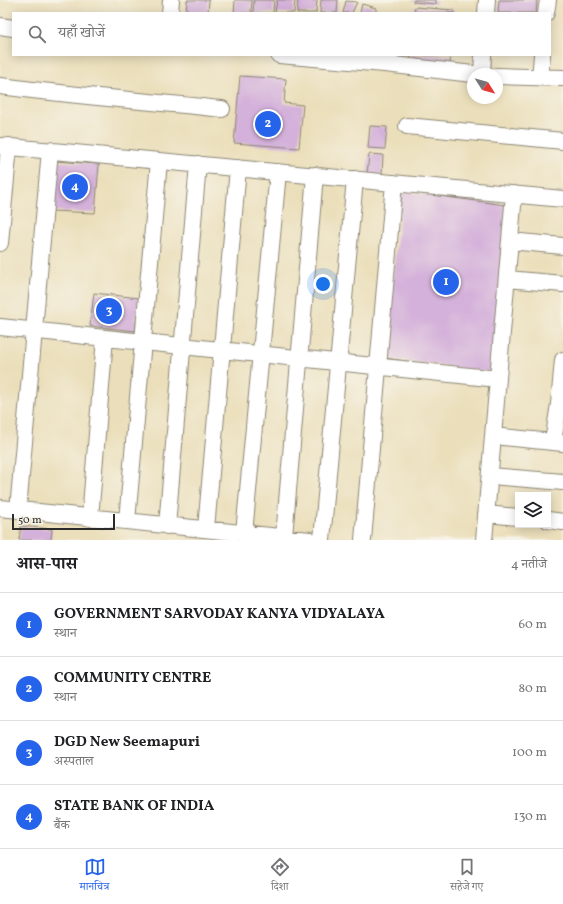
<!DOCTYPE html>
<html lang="hi">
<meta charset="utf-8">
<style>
body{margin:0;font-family:Vollkorn,"Noto Serif Devanagari",serif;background:#f2f2f2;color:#202124}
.controls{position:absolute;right:12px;bottom:12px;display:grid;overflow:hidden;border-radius:0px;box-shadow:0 2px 10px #0003}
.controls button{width:36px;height:36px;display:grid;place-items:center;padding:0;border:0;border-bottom:1px solid #e0e0e0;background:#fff;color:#202124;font:20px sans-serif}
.compass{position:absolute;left:467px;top:68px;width:36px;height:36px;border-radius:50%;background:#fff;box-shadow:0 2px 10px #0003;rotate:127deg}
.scale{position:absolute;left:12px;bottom:10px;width:103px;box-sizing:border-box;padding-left:4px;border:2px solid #2b2b2b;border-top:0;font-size:11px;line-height:14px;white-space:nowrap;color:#2b2b2b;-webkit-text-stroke:3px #f7f3e8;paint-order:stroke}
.you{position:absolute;left:323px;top:284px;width:14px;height:14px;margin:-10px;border:3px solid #fff;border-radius:50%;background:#1a73e8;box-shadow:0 0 0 6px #1a73e833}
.badge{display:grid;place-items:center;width:26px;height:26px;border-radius:50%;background:#2563eb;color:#fff;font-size:13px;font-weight:700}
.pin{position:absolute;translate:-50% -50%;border:2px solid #fff;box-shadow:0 1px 4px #0006}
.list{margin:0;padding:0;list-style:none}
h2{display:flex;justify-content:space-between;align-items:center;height:52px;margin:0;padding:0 16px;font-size:17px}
h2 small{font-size:13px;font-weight:400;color:#757577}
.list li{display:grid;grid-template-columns:26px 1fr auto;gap:12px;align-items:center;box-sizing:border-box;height:64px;padding:0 16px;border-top:1px solid #e0e0e0}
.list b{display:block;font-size:15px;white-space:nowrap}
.list p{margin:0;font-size:13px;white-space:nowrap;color:#757577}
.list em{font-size:13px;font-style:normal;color:#757577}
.icon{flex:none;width:22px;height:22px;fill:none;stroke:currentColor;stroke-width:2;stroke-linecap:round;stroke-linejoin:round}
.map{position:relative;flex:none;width:563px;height:540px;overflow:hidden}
.search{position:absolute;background:#fff;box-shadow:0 2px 10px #0003;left:12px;right:12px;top:12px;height:44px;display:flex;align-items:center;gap:10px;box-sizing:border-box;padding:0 14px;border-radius:0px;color:#757577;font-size:15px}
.sheet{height:308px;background:#fff}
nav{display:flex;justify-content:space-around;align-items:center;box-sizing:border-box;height:56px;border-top:1px solid #e0e0e0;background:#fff;font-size:11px;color:#757577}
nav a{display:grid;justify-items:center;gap:2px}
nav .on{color:#2563eb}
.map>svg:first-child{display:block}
</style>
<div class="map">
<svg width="563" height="540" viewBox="0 0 563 540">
<rect width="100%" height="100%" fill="#f7f3e8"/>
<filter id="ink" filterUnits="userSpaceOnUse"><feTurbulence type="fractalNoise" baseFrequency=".025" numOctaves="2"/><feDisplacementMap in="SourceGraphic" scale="8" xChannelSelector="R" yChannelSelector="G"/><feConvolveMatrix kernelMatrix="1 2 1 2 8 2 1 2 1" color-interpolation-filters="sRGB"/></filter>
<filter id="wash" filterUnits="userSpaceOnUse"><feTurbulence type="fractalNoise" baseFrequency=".012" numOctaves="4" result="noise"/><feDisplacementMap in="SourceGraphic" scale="16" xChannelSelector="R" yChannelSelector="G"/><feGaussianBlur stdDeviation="0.9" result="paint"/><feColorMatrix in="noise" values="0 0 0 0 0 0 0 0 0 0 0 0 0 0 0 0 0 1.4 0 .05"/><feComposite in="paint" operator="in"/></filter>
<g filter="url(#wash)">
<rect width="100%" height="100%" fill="#ebdfbb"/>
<g id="blocks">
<path fill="#d4b1da" d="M 187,0 L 209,0 L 208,13 L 186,13 Z
M 235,0 L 252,0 L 251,13 L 234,13 Z
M 254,0 L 274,0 L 273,13 L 253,13 Z
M 277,0 L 295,0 L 294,13 L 275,13 Z
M 298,0 L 317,0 L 316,13 L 297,13 Z
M 321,0 L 338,0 L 337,13 L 320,13 Z
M 414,0 L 436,0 L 436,4 L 413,2 Z
M 499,0 L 537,0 L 536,13 L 498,13 Z
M 346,1 L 357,2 L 352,13 L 343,13 Z
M 362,4 L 376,8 L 376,13 L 360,13 Z
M 415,7 L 454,10 L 454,13 L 414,13 Z
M 411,55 L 451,55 L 450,63 L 410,60 Z
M 240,76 L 286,79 L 284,103 L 303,105 L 299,148 L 234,143 Z
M 370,126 L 387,127 L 385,149 L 368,148 Z
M 369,154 L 383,155 L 382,176 L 367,175 Z
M 54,161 L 99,164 L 95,213 L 51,211 Z
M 402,191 L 506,205 L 494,373 L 384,358 Z
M 94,293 L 139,298 L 135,331 L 90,326 Z
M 21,526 L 52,529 L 51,540 L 19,540 Z"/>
</g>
</g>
<g filter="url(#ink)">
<use href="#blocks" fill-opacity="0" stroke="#8b8573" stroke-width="1"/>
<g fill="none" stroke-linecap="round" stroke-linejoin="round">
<g stroke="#8b8573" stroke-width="18">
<path id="minor" d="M 170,13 L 171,0
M 486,13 L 487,0
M 546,13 L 548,0
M 0,26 L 13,28
M 279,55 L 385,64 L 473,74
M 482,74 L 483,55
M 497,76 L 563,78
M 540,77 L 542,55
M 0,86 C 74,96 148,101 222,109
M 407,126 L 563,141
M 0,146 L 563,199
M 510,241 L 563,246
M 0,243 L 9,146
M 507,279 L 563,284
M 0,327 L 498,379
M 493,436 L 563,443
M 553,442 L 559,404 L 563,360
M 490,476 L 563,482
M 0,508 L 310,540
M 18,510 L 50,150
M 486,514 L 518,517
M 90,518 L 105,338
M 548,520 L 563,522
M 127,521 L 159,161
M 167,526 L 198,164
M 206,529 L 238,168
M 244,533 L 278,172
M 284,537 L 315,175
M 322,540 L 355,179
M 363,540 L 394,183
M 484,540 L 514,194"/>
</g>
<use href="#minor" stroke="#fff" stroke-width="16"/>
</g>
</g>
</svg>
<div class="controls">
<button><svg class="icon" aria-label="layers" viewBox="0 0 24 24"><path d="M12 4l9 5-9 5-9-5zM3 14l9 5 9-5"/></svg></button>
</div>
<svg class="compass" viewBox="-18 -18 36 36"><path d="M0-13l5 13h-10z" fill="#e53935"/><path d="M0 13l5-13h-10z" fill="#757577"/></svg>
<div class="scale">50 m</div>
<div class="you"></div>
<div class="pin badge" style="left:446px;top:282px">1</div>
<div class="pin badge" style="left:268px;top:124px">2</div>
<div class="pin badge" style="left:109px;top:311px">3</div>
<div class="pin badge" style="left:75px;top:187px">4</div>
<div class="search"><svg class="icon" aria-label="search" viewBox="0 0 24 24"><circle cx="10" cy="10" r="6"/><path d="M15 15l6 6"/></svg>यहाँ खोजें</div>
</div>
<section class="sheet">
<h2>आस-पास<small>4 नतीजे</small></h2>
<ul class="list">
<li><span class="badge">1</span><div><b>GOVERNMENT SARVODAY KANYA VIDYALAYA</b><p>स्थान</p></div><em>60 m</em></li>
<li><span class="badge">2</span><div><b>COMMUNITY CENTRE</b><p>स्थान</p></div><em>80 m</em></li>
<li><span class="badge">3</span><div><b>DGD New Seemapuri</b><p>अस्पताल</p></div><em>100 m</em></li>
<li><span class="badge">4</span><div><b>STATE BANK OF INDIA</b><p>बैंक</p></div><em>130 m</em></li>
</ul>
</section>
<nav>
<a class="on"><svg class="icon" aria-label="map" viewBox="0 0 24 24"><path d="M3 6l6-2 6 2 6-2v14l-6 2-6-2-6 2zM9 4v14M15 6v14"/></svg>मानचित्र</a>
<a><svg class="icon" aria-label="directions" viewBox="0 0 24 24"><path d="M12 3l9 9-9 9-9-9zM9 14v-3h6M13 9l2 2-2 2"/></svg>दिशा</a>
<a><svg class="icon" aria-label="saved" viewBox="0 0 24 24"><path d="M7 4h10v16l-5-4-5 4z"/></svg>सहेजे गए</a>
</nav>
